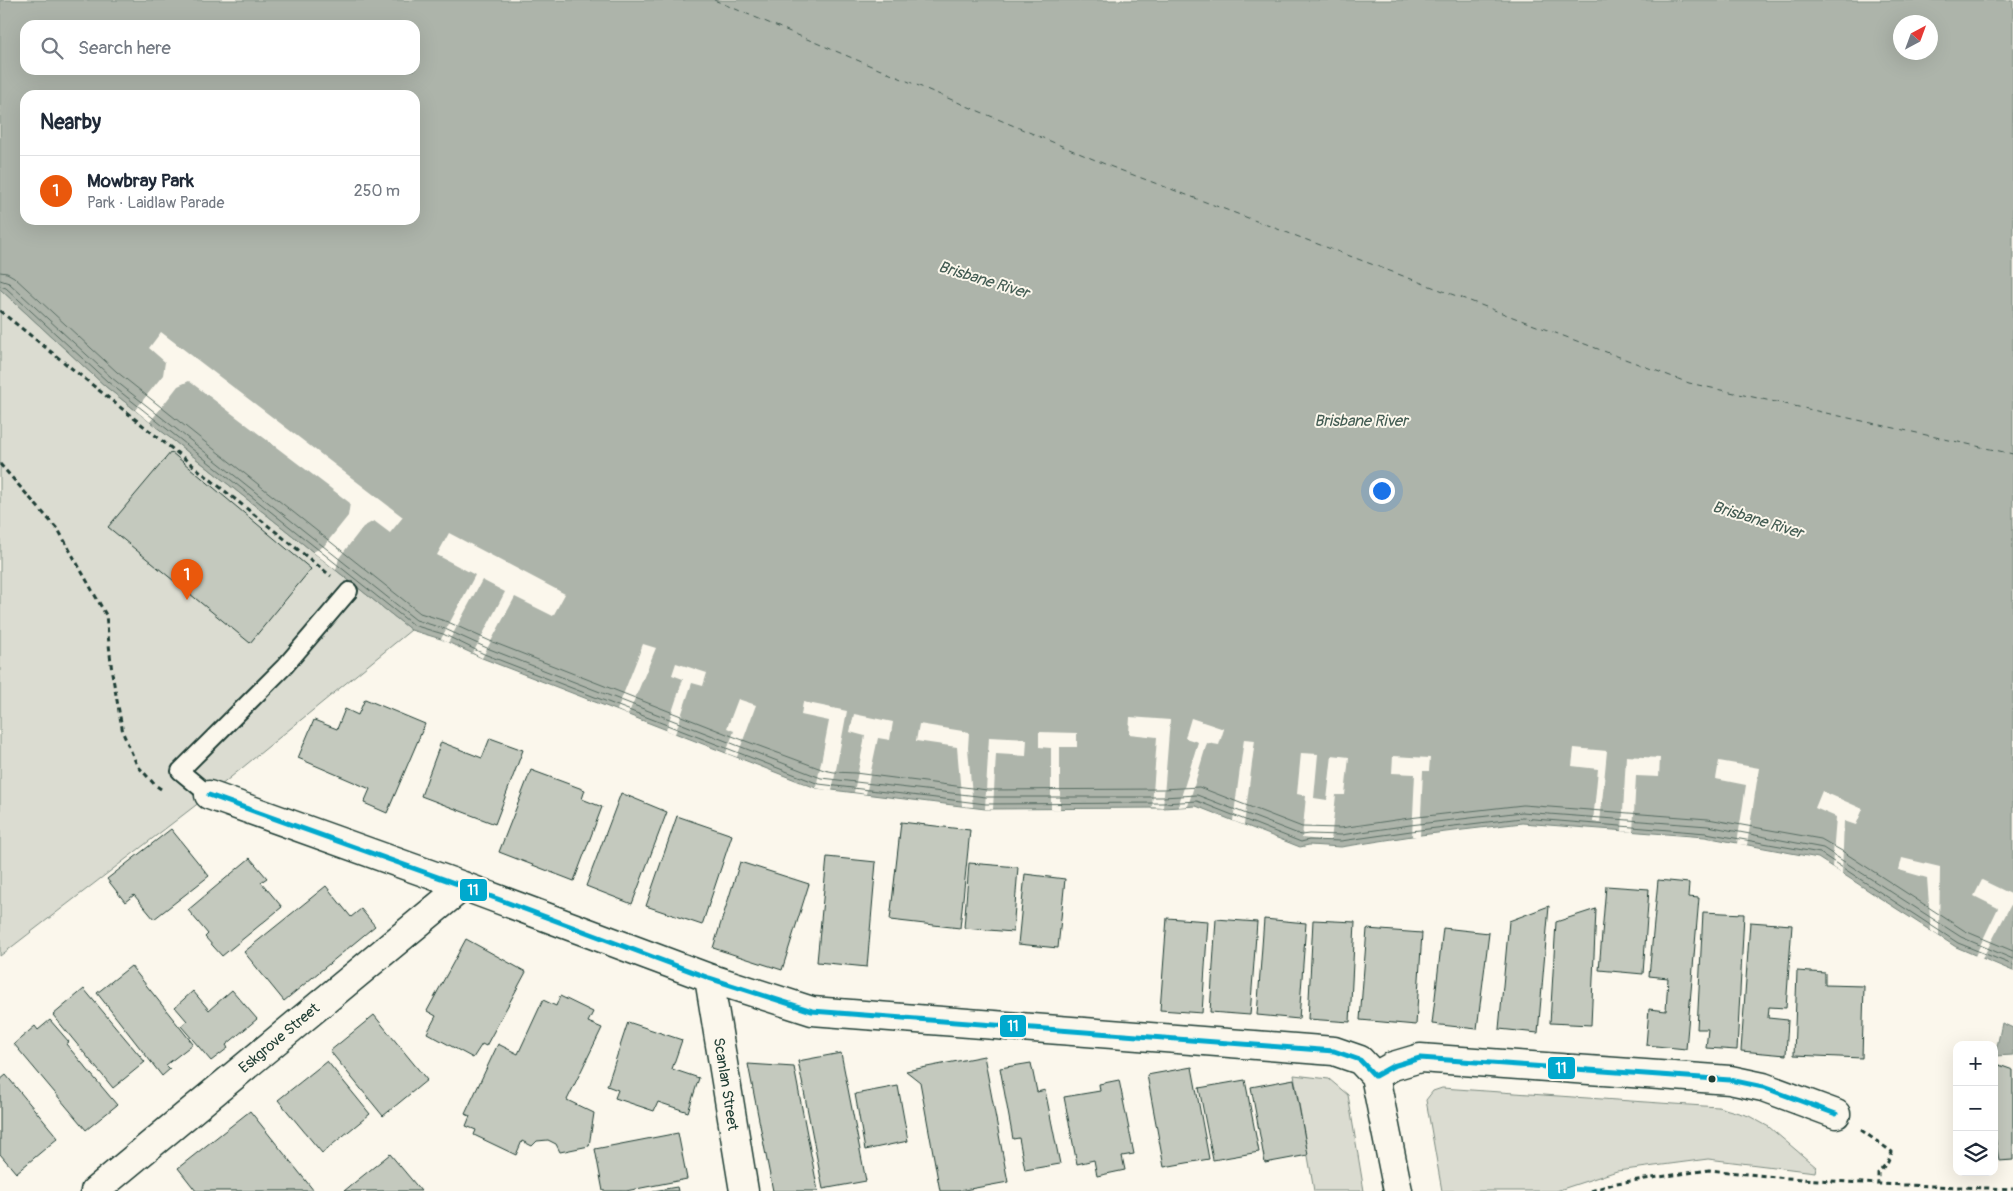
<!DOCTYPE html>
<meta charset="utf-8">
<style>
body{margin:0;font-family:Pangolin,sans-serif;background:#f6f6f7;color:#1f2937}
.controls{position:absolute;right:15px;bottom:15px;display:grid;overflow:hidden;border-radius:10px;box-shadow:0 5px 20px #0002}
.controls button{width:45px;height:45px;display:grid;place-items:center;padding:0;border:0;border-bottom:1px solid #e0e1e3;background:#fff;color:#1f2937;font:25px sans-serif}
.compass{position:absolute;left:1893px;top:15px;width:45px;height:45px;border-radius:50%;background:#fff;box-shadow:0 5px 20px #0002;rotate:41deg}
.you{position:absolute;left:1381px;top:490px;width:18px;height:18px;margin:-12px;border:4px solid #fff;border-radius:50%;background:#1a73e8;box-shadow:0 0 0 8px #1a73e833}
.badge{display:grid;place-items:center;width:32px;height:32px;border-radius:50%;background:#ea580c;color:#fff;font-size:16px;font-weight:700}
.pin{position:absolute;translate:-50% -41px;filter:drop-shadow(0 1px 2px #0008)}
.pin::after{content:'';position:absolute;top:26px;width:18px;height:15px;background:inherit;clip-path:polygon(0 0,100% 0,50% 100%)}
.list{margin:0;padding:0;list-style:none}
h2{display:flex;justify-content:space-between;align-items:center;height:65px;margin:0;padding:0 20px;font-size:21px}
h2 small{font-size:16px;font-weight:400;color:#747a83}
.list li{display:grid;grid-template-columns:32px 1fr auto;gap:15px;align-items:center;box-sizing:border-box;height:70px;padding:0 20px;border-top:1px solid #e0e1e3}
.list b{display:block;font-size:19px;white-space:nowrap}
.list p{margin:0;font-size:16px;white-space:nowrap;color:#747a83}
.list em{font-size:16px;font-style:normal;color:#747a83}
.icon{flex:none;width:28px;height:28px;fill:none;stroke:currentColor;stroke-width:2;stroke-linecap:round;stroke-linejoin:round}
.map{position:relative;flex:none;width:2013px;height:1191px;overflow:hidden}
.search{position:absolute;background:#fff;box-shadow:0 5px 20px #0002;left:20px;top:20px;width:400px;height:55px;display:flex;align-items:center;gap:12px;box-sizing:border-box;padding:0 18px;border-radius:15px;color:#747a83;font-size:19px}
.panel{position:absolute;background:#fff;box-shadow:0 5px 20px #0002;left:20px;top:90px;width:400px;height:135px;border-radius:15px}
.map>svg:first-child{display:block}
</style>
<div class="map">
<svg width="2013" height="1191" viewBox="0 0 2013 1191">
<rect width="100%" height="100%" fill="#fbf7ec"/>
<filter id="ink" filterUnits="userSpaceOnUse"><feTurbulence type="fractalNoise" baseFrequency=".02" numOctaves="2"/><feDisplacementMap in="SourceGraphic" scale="10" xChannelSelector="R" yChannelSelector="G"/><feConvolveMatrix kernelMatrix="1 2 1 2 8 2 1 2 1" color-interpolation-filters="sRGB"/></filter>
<g filter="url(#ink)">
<path fill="#dbdcd1" stroke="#7d8c82" d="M 0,289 L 105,386 L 411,630 L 209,795 L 0,956 Z
M 1294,1075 L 1329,1079 L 1348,1095 L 1364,1191 L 1314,1191 Z
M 1442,1088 L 1718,1107 L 1749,1116 L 1769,1127 L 1816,1167 L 1815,1172 L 1708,1159 L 1617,1171 L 1556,1191 L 1442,1191 L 1426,1100 L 1433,1091 Z"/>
<path fill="#adb4aa" stroke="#74847b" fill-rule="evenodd" d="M 0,0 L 2013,0 L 2013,971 L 1956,947 L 1818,858 L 1705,837 L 1522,823 L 1412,836 L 1341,847 L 1309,845 L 1300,847 L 1196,806 L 1163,808 L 985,809 L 816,788 L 482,658 L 441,639 L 411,630 L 105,386 L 0,289 ZM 1900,22 L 1930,22 L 1930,52 L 1900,52 ZM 25,25 L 415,25 L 415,70 L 25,70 ZM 25,95 L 415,95 L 415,220 L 25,220 Z
M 2002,1023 L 2013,1028 L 2013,1055 L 1995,1056 Z"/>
<path fill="#fbf7ec" d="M 161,332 L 403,517 L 390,533 L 374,521 L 363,527 L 339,558 L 336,570 L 313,552 L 324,546 L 348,516 L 350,503 L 189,381 L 178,386 L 150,422 L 135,410 L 163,375 L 165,362 L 149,348 Z
M 449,533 L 565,594 L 553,616 L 515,597 L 482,658 L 473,653 L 505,592 L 482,580 L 448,643 L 441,639 L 475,575 L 437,555 Z
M 643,644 L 656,648 L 628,715 L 617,710 Z
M 676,663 L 707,673 L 703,686 L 692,683 L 675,734 L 666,730 L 683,679 L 672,675 Z
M 738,699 L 756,705 L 737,757 L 726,753 L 734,731 L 727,728 Z
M 803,702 L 847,711 L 832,791 L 816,788 L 829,721 L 801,715 Z
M 854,714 L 893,722 L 890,740 L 878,738 L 866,794 L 854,792 L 865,736 L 850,732 Z
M 1130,717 L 1170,720 L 1163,808 L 1152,807 L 1157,737 L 1129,734 Z
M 1191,718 L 1224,729 L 1219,745 L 1207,743 L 1188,806 L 1178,807 L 1198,742 L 1185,738 Z
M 919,724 L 969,732 L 968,748 L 973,807 L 962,806 L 957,747 L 916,741 Z
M 1039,732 L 1077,733 L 1077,747 L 1060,747 L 1060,809 L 1051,809 L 1051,748 L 1039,747 Z
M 989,737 L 1027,739 L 1026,756 L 996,754 L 993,809 L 985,809 Z
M 1244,739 L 1255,740 L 1244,825 L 1233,821 Z
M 1574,748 L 1607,751 L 1600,823 L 1593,822 L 1598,769 L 1572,766 Z
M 1301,753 L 1318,754 L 1314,798 L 1327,800 L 1332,755 L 1349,757 L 1345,795 L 1336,795 L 1331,841 L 1302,838 L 1306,796 L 1297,794 Z
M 1393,756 L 1430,758 L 1429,771 L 1423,771 L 1420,836 L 1412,836 L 1415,774 L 1392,773 Z
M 1626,756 L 1660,758 L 1659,777 L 1636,776 L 1633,832 L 1622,831 Z
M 1719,761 L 1759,768 L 1747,845 L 1737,844 L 1746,785 L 1716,779 Z
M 1822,791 L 1863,809 L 1856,825 L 1844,821 L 1842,874 L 1832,867 L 1836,817 L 1815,808 Z
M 1902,858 L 1940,867 L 1939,936 L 1931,931 L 1927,878 L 1899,870 Z
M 1982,880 L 2013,895 L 2013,901 L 1982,959 L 1975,956 L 1998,908 L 1974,896 Z"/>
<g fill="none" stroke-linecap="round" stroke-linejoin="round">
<path stroke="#586d63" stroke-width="1" d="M 0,272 L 7,273 L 14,277 L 117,372 L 420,613 L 448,622 L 490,641 L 732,736 L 824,770 L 834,772 L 855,773 L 987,790 L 1164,789 L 1199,787 L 1302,827 L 1341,828 L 1409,818 L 1523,805 L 1708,819 L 1821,839 L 1842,851 L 1965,931 L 2013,951
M 0,280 L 9,283 L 112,378 L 416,620 L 445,629 L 487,648 L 821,778 L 986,797 L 1163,797 L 1197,795 L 1301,835 L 1309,834 L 1341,835 L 1410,825 L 1522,812 L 1708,826 L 1823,848 L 1961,937 L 2013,959
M 0,286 L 6,288 L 108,382 L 413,625 L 443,634 L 484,654 L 819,784 L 986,804 L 1163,803 L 1197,801 L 1301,842 L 1309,840 L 1341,841 L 1411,831 L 1522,818 L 1706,833 L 1820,853 L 1958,943 L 2013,965"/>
<path stroke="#425b52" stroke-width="1" stroke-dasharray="6 5" stroke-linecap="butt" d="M 714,0 L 1112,167 L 1689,383 L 2013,454"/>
</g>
<path fill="#c4c9be" stroke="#1f3d34" d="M 171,452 L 311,569 L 250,643 L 108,527 Z
M 365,699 L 425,724 L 387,813 L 364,803 L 370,789 L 298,758 L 314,720 L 337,729 L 345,709 L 358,715 Z
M 490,738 L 523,750 L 495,824 L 421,796 L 441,742 L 482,758 Z
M 531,770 L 585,790 L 582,799 L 602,807 L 574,881 L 499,852 Z
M 621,793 L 667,812 L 632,904 L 586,886 Z
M 677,816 L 732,835 L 702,925 L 646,906 Z
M 901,822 L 970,830 L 960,928 L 890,920 Z
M 171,829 L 209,876 L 154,919 L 134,895 L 125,902 L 107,879 Z
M 827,857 L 876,862 L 867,967 L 817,962 Z
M 250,858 L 267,878 L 261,882 L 282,907 L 222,956 L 205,937 L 208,934 L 188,910 Z
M 740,862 L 809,884 L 782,970 L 713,948 Z
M 969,863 L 1018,867 L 1013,932 L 964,928 Z
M 1025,874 L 1065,879 L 1058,948 L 1018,944 Z
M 1658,880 L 1689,883 L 1688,897 L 1699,898 L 1686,1049 L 1646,1045 L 1649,1009 L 1666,1011 L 1668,978 L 1649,976 Z
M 326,886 L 351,917 L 361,909 L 375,926 L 284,1001 L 244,952 Z
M 1606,886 L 1649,889 L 1643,974 L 1599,970 Z
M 1549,906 L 1538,1033 L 1499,1029 L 1509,921 Z
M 1596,909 L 1591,1025 L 1550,1023 L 1556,922 Z
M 1703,912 L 1744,914 L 1737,1050 L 1706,1048 L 1708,1029 L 1697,1029 Z
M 1167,918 L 1208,921 L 1202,1013 L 1160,1010 Z
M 1216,919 L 1257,922 L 1250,1015 L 1210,1012 Z
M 1264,919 L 1306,923 L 1299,1019 L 1257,1015 Z
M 1313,920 L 1355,922 L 1350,1022 L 1308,1019 Z
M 1750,922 L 1792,925 L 1786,1008 L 1769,1007 L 1768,1018 L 1788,1020 L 1786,1055 L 1741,1051 Z
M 1443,928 L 1489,933 L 1477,1029 L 1432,1024 Z
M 1367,929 L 1422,933 L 1416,1025 L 1360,1020 Z
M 466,939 L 526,972 L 486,1046 L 482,1044 L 473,1058 L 427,1033 L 436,1016 L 427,1011 Z
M 131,966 L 193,1044 L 166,1065 L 170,1069 L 162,1076 L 97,993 Z
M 1797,971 L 1825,973 L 1825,985 L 1864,986 L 1862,1058 L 1794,1055 Z
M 84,989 L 145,1062 L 113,1088 L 53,1015 Z
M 232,990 L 257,1019 L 226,1045 L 228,1048 L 211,1061 L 181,1026 L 187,1021 L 175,1007 L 193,991 L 209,1010 Z
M 560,996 L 593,1012 L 588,1022 L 602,1028 L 567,1100 L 594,1113 L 589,1146 L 560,1152 L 556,1144 L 548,1140 L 537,1141 L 532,1146 L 522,1141 L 516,1155 L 474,1135 L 476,1130 L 466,1126 L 470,1116 L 465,1114 L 498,1044 L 518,1054 L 543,1000 L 556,1006 Z
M 374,1015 L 427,1080 L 383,1116 L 330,1051 Z
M 50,1020 L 69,1042 L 66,1044 L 117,1105 L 86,1130 L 14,1044 L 35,1026 L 38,1030 Z
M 628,1022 L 682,1040 L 672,1069 L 699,1078 L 688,1112 L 658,1102 L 654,1111 L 615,1098 L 618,1090 L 607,1086 Z
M 841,1053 L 866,1181 L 823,1189 L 798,1061 Z
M 984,1056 L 1008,1182 L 959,1191 L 940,1191 L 920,1082 L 906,1071 Z
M 327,1061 L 370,1114 L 322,1153 L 278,1100 Z
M 1031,1063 L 1037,1092 L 1045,1090 L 1060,1164 L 1025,1170 L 1019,1138 L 1013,1139 L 1000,1068 Z
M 748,1064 L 794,1067 L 818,1191 L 773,1191 Z
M 1999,1065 L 2013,1070 L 2013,1160 L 1999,1161 L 1994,1129 L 1994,1098 Z
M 1192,1067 L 1209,1159 L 1164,1167 L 1147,1075 Z
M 6,1075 L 58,1138 L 16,1173 L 0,1154 L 0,1080 Z
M 1294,1079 L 1308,1155 L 1265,1163 L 1251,1087 Z
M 1119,1080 L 1134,1154 L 1122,1156 L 1125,1170 L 1097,1176 L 1094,1160 L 1077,1164 L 1064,1097 L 1100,1091 L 1099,1084 Z
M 1245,1080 L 1259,1152 L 1213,1160 L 1199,1088 Z
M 898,1086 L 908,1141 L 865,1150 L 855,1094 Z
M 250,1111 L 314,1191 L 196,1191 L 178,1168 Z
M 678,1133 L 687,1179 L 626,1191 L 603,1191 L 595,1149 Z
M 390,1154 L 421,1191 L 344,1191 Z
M 677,1187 L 678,1191 L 653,1191 Z"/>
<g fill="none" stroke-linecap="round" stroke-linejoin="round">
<g stroke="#1f3d34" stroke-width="20">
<path id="service" d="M 209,795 L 180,771 L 285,666 L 349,591"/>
</g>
<g stroke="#1f3d34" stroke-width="31">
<path id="minor" d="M 209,795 L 463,886 L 709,978 L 812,1011 L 1334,1051 L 1360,1060 L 1375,1076 L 1393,1066 L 1420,1058 L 1730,1080 L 1763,1087 L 1836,1114
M 709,978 L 744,1191
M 1375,1076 L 1398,1191
M 95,1191 L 463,886"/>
</g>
<path stroke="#1f3d34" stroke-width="3" stroke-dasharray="5 4" stroke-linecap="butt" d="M 0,311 L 331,576
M 0,464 L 59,531 L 106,615 L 112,673 L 123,733 L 137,765 L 155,785 L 161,789
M 1861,1130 L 1892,1152 L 1888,1162 L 1878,1173 L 1878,1184
M 1591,1191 L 1616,1183 L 1709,1170 L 1786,1178 L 1878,1184 L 2013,1189"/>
<use href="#service" stroke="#fbf7ec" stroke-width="16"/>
<use href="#minor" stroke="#fbf7ec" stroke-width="28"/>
<g stroke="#fbf7ec" stroke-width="9">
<path id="bus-1" d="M 209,795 L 463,886 L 709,978 L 812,1011 L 1334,1051 L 1360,1060 L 1375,1076 L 1393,1066 L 1420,1058 L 1730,1080 L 1763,1087 L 1836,1114"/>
</g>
<use href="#bus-1" stroke="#00a9ce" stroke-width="5"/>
</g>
</g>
<circle fill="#1f3d34" stroke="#fbf7ec" stroke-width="2" cx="1712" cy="1079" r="4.5"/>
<g text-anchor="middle" stroke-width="4" stroke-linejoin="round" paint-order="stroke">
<g font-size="15" fill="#1f3d34" stroke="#fbf7ec">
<text transform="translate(279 1038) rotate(-40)" y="5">Eskgrove Street</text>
<text transform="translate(726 1084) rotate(81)" y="5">Scanlan Street</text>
</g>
<g font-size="16" font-style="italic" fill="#425b52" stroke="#fbf7ec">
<text transform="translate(984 279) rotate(17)" y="6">Brisbane River</text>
<text x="1361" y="426">Brisbane River</text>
<text transform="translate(1758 519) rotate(17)" y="6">Brisbane River</text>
</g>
</g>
<g stroke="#fbf7ec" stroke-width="2">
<rect x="459" y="878" width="29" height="24" rx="5" fill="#00a9ce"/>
<rect x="999" y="1014" width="28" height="24" rx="5" fill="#00a9ce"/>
<rect x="1547" y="1056" width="29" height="24" rx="5" fill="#00a9ce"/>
</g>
<g font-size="14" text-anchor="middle" font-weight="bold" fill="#fff">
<text x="473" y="895">11</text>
<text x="1013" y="1031">11</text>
<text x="1561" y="1073">11</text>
</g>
</svg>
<div class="controls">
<button>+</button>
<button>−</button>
<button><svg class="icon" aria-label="layers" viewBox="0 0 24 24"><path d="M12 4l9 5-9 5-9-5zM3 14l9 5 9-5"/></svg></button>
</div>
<svg class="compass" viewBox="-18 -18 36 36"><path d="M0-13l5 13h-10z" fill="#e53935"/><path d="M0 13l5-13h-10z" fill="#747a83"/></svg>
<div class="you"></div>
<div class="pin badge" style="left:187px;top:600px">1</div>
<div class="search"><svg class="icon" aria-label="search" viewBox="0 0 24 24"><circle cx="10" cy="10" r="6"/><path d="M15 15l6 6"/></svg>Search here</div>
<section class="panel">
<h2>Nearby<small></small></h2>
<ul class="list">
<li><span class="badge">1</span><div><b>Mowbray Park</b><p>Park · Laidlaw Parade</p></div><em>250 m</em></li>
</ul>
</section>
</div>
